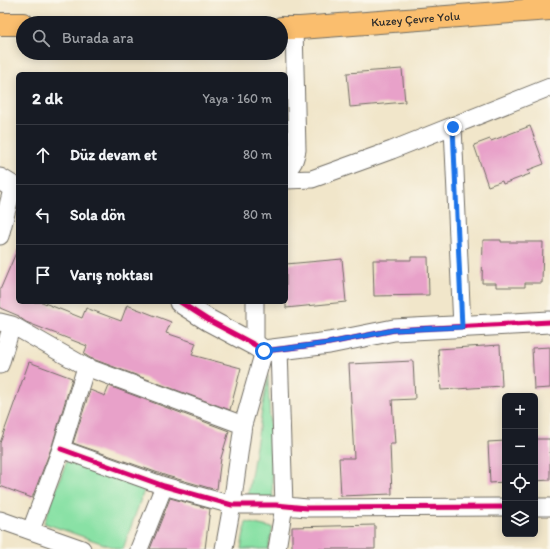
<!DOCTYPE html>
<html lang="tr">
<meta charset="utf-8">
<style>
body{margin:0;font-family:Itim,sans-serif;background:#242831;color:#f1f3f6}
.controls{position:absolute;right:12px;bottom:12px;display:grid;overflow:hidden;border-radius:6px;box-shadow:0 2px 10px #0003}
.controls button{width:36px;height:36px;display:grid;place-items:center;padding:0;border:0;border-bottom:1px solid #363941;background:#171b24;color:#f1f3f6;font:20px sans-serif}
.stop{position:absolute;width:12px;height:12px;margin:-9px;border:3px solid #1a73e8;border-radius:50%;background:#fff}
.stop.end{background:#1a73e8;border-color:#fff;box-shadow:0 1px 4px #0008}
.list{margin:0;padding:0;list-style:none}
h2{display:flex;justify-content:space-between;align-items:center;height:52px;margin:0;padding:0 16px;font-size:17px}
h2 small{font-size:13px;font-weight:400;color:#9ea1a6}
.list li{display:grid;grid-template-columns:26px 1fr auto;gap:12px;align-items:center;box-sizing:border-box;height:60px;padding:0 16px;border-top:1px solid #363941}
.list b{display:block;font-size:15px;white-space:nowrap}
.list em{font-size:13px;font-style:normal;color:#9ea1a6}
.icon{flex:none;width:22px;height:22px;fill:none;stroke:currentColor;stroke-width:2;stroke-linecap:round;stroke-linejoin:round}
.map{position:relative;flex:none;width:550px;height:549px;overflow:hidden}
.search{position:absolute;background:#171b24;box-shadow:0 2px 10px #0003;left:16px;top:16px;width:272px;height:44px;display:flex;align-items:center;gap:10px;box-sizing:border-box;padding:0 14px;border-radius:22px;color:#9ea1a6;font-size:15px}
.panel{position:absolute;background:#171b24;box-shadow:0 2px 10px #0003;left:16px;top:72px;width:272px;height:232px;border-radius:6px}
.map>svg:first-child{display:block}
</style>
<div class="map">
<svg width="550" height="549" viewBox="0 0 550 549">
<rect width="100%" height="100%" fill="#fbf7ec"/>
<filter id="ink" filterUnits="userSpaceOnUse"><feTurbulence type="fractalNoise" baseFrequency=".025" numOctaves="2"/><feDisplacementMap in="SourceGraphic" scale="8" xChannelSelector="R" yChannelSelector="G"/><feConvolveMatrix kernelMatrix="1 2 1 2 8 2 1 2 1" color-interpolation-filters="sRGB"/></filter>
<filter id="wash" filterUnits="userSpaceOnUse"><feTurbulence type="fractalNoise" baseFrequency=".012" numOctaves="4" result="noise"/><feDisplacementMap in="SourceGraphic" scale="16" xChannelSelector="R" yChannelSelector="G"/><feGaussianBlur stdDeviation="0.9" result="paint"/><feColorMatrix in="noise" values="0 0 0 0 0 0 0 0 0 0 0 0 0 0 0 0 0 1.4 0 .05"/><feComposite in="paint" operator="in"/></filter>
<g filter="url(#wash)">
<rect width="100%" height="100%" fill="#f1e6ca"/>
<path fill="#89e1a5" stroke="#5a8668" d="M 268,375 L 273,500 L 248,494 Z
M 68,457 L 146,485 L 123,549 L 118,549 L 44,523 Z
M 246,522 L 273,528 L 268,549 L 241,549 Z"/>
<g id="blocks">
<path fill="#e8a1c9" d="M 402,69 L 405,102 L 350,107 L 347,73 Z
M 530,126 L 544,164 L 528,170 L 530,174 L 503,184 L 502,181 L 488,186 L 474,145 L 490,139 L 491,141 Z
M 483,240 L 501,240 L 501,242 L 543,242 L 542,283 L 525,283 L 525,287 L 496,287 L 496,283 L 482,283 Z
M 18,248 L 18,302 L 42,302 L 82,318 L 86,308 L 121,321 L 127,305 L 171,322 L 166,333 L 196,343 L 192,355 L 241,368 L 230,410 L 90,358 L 84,354 L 87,346 L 26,322 L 19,317 L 19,316 L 0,308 L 0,290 Z
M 411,257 L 428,257 L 429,295 L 374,296 L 373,260 L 411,260 Z
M 342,259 L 346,302 L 286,308 L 286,264 Z
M 500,345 L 502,386 L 441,390 L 438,349 Z
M 550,347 L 550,388 L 534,389 L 532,348 Z
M 413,361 L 415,399 L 392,400 L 395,444 L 390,444 L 392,494 L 341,496 L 339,458 L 354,458 L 349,364 Z
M 29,362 L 72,378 L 52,446 L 32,498 L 0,486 L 0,443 Z
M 109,386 L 229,431 L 221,458 L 217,489 L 213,488 L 213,489 L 167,476 L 73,443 L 90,390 L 105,396 Z
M 535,439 L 550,439 L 550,480 L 535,481 Z
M 505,441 L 505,482 L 490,483 L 488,442 Z
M 170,498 L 210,509 L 205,549 L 150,549 Z
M 375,525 L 375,549 L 292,549 L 292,527 Z"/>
</g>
</g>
<g filter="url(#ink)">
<use href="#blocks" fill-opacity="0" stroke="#706c63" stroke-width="1"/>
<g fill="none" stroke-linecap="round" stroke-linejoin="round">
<g stroke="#706c63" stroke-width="19">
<path id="minor" d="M 453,127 L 462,327
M 286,169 C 294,166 295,158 297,150 L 294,28
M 286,180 L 312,179 L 392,150 L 550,87
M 0,236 L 13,186
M 255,302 L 255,345
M 0,322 L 12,325 L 0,365
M 12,325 L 86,367 L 243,425 L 232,505 L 224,549
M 243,425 L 264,351
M 61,449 L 164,486 L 232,505 L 276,505 L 307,508 L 505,507
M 535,507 L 550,507
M 0,520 L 82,549
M 31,530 L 61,449 L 86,367
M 139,549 L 164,486
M 277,549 L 284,506 L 279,349"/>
</g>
<g stroke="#706c63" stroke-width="23">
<path id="tertiary" d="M 0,179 L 18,190
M 180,302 L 208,320 L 255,345 L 264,351 L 329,343 L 394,330 L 550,322"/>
</g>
<g stroke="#706c63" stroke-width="24">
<g id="primary">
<path d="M 0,24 L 23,24"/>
<path id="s1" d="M 281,28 L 300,28 L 550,9"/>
</g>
</g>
<use href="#minor" stroke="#fff" stroke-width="17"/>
<use href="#tertiary" stroke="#fff" stroke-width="21"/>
<use href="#primary" stroke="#fabe6e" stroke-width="22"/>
<g stroke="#fbf7ec" stroke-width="8">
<path id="cycleway" d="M 180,302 L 208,320 L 255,345 L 264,351 L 329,343 L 394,330 L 550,322
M 61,449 L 164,486 L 232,505 L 276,505 L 307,508 L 505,507"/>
</g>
<use href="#cycleway" stroke="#d6006c" stroke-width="5"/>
</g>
</g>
<g fill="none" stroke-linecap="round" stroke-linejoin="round" filter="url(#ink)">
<path stroke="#1a73e8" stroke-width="5" d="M 264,351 L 329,343 L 394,330 L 462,327 L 453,127"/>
</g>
<g text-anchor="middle" stroke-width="3" stroke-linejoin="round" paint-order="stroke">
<g font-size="12" fill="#2b2b2b" stroke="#fbf7ec">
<text dy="4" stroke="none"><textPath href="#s1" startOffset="135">Kuzey Çevre Yolu</textPath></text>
</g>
</g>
</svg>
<div class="controls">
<button>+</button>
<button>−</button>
<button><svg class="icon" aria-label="locate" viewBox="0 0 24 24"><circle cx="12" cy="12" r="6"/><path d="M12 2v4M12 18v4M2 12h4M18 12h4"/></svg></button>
<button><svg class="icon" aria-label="layers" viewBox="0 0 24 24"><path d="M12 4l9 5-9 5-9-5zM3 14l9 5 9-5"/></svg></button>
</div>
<div class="stop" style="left:264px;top:351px"></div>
<div class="stop end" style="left:453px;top:127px"></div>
<div class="search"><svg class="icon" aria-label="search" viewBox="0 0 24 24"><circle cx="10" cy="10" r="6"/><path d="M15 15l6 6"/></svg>Burada ara</div>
<section class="panel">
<h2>2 dk<small>Yaya · 160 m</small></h2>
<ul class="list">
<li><svg class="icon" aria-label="ahead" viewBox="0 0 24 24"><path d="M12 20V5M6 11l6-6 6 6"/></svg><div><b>Düz devam et</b></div><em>80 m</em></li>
<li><svg class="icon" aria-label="left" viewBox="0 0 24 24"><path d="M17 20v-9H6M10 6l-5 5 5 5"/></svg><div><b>Sola dön</b></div><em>80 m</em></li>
<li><svg class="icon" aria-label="arrive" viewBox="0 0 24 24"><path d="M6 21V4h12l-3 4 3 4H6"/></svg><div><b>Varış noktası</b></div></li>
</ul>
</section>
</div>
